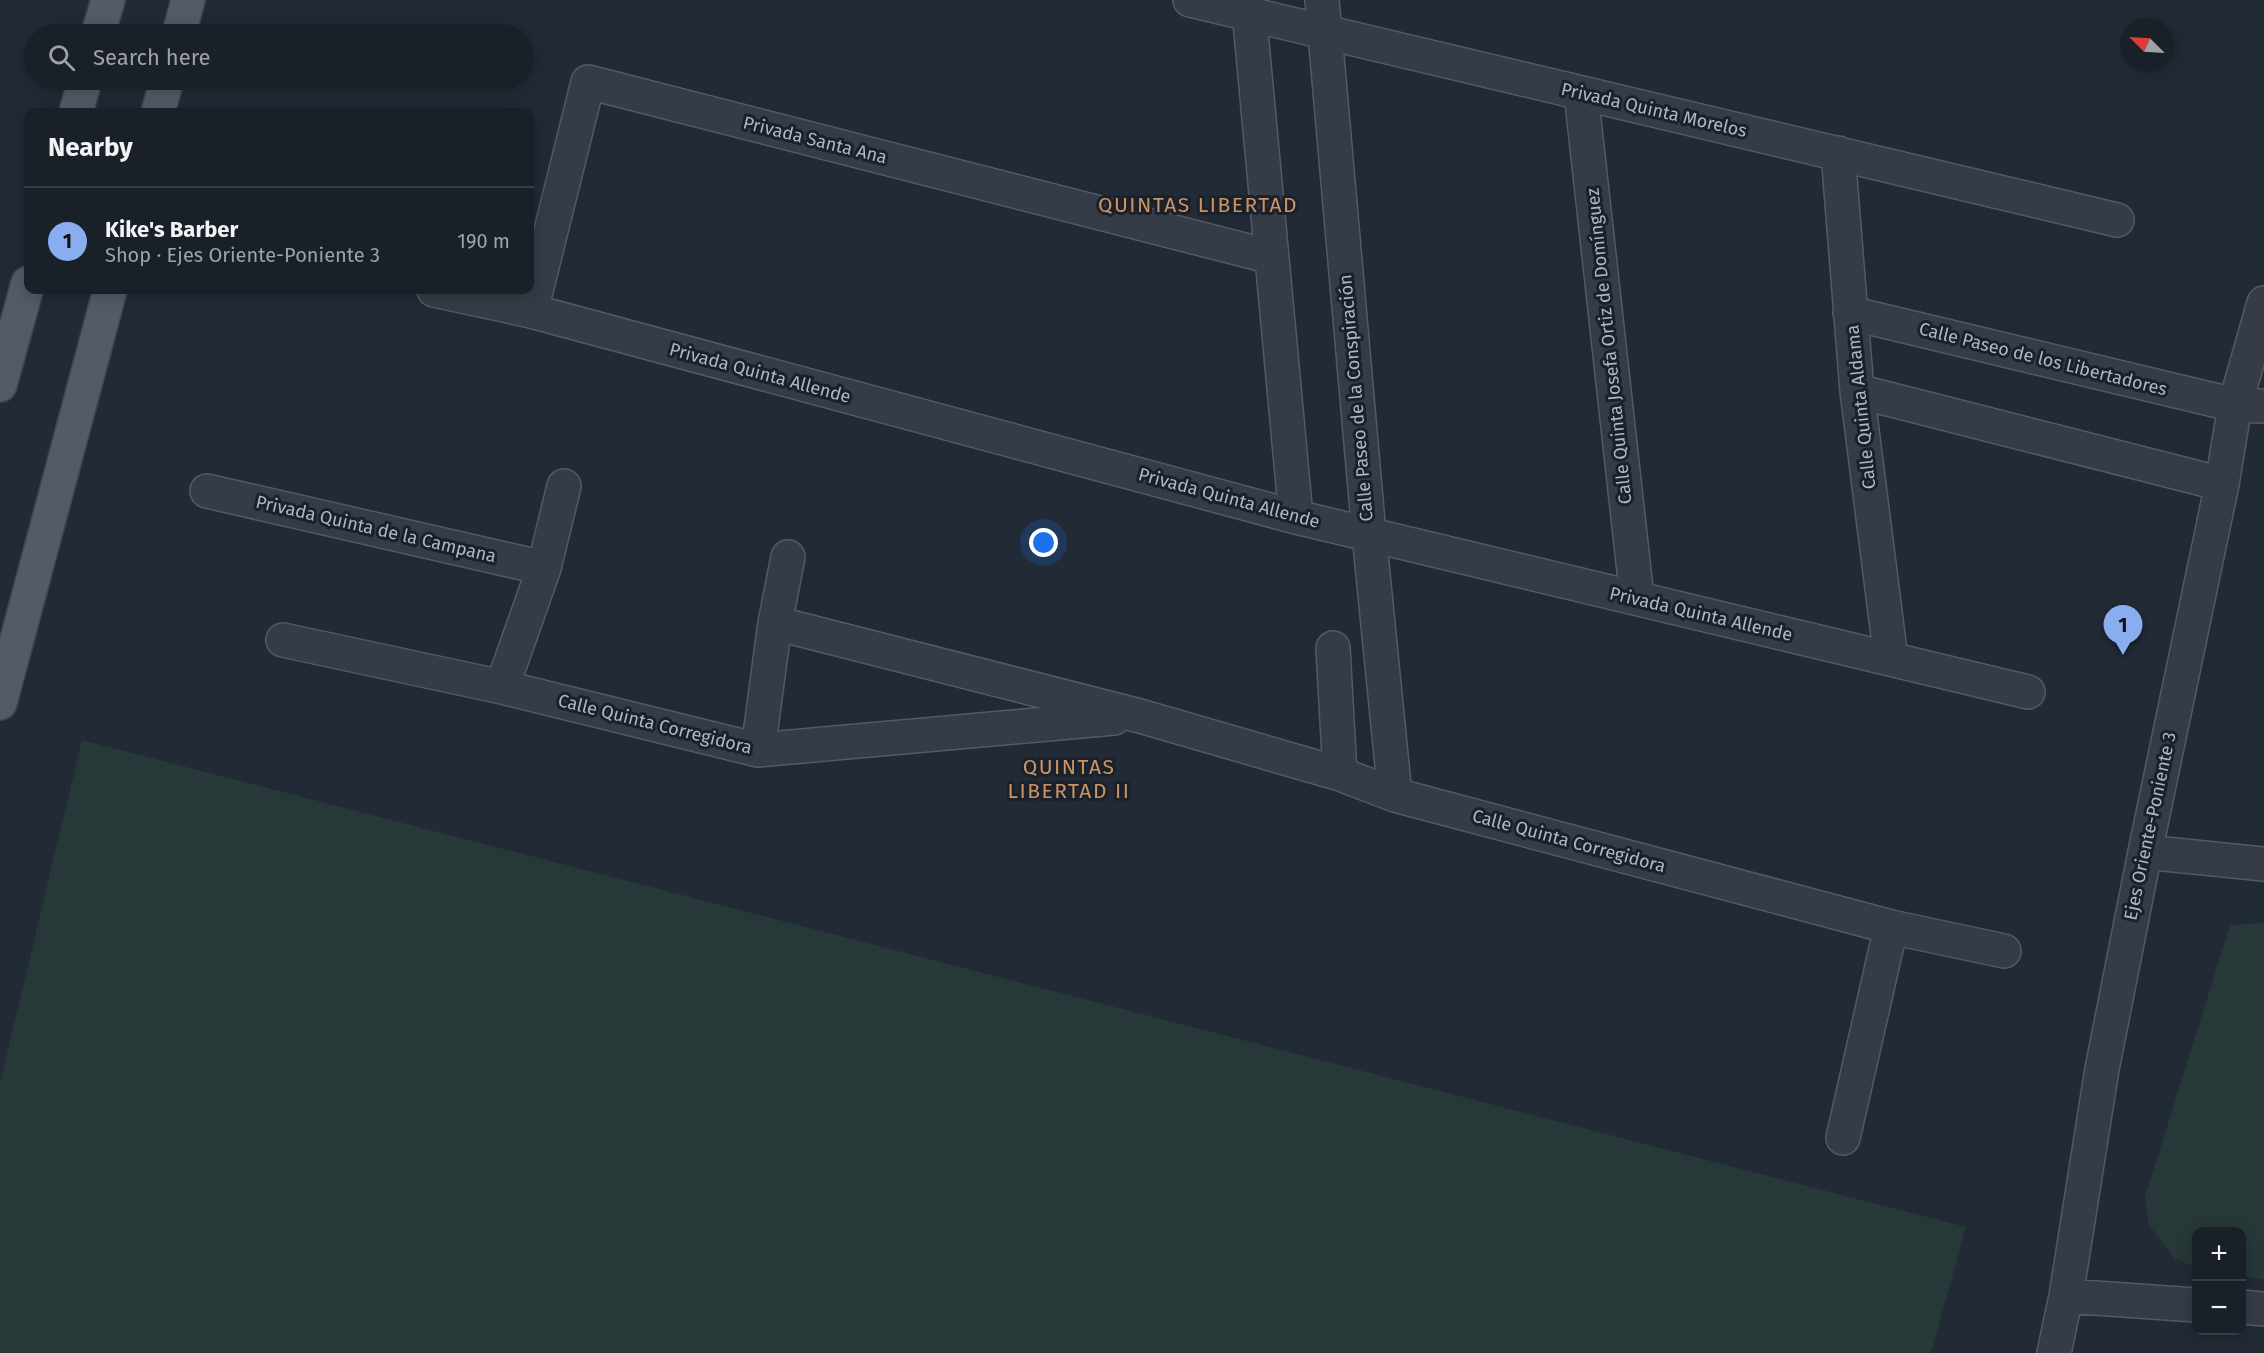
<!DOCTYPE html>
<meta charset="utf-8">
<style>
body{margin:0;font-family:"Fira Sans",sans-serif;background:#232830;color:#f1f3f6}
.controls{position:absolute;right:18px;bottom:18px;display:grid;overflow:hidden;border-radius:12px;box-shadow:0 3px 15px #0003}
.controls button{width:54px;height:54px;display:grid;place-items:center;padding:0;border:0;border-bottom:2px solid #383e45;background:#1a2028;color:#f1f3f6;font:30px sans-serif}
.compass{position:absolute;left:2120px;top:18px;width:54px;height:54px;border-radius:50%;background:#1a2028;box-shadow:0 3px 15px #0003;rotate:294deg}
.you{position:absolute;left:1044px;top:543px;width:21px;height:21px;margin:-15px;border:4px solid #fff;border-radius:50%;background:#1a73e8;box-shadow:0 0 0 9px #1a73e833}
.badge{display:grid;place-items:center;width:39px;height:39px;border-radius:50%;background:#89adef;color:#111;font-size:20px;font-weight:700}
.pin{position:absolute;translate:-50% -50px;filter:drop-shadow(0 2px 3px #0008)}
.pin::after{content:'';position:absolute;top:32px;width:21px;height:18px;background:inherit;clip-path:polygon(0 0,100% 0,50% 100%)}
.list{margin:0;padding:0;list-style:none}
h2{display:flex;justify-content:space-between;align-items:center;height:78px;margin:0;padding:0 24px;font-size:26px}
h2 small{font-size:20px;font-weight:400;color:#9fa3a8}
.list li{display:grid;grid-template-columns:39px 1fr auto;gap:18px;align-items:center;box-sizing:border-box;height:108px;padding:0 24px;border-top:2px solid #383e45}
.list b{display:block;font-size:22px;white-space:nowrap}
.list p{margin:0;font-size:20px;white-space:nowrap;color:#9fa3a8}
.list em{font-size:20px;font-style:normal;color:#9fa3a8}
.icon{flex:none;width:33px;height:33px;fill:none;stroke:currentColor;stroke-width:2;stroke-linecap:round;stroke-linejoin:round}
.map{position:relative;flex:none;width:2264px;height:1353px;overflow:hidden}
.search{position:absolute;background:#1a2028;box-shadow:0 3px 15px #0003;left:24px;top:24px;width:510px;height:66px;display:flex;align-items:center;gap:15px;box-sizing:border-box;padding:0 21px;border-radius:33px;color:#9fa3a8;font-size:22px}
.panel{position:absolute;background:#1a2028;box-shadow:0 3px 15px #0003;left:24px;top:108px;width:510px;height:186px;border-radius:12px}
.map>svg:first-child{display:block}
</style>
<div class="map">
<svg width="2264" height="1353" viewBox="0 0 2264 1353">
<rect width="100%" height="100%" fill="#222a36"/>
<path fill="#273839" d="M 82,740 L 1966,1227 L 1931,1353 L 0,1353 L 0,1083 Z
M 2264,923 L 2264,1280 L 2242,1275 L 2242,1232 L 2196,1232 L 2196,1267 L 2175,1259 L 2149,1225 L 2145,1197 L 2230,925 Z"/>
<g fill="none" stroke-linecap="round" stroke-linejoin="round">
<g stroke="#535a64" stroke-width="36">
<path id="minor" d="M 1190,0 L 2117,220
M 1248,0 L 1296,517
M 1322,0 L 1369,534 L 1395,795
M 1581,93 L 1637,598
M 1838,153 L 1857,391 L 1891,659
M 434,290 L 531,311 L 1296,517 L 2028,692
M 531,311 L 588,82 L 1272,257
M 1850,313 L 2235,405 L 2264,406
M 1857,391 L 2222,484
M 207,491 L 544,568
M 775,623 L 1140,716 L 1340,774 L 1395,795 L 1891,927 L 2004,951
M 283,640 L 502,687 L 758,750 L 1114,718
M 1333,648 L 1340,774
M 502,687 L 544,568 L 564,486
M 758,750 L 775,623 L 788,557
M 2145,852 L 2264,864
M 1843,1138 L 1891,927
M 2066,1296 L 2196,1305
M 2242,1307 L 2264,1309
M 2054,1353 L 2066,1296 L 2102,1069 L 2145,852 L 2222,484 L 2235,405 L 2264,303"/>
</g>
<g stroke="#3f4550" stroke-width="36">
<path id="primary" d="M 98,34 L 108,0
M 179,34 L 188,0
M 76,112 L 85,80
M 158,112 L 167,80
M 0,385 L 28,283
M 0,703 L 110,290"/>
</g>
<use href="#minor" stroke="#353c47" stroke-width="33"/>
<use href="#primary" stroke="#535b67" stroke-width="33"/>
</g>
<g text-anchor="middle" stroke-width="6" stroke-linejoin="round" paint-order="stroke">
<g font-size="18" fill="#b0b7c3" stroke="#1b212b">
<text transform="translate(1654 110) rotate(13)" y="6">Privada Quinta Morelos</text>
<text transform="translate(815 140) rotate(14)" y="6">Privada Santa Ana</text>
<text transform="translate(1609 346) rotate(-96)" y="6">Calle Quinta Josefa Ortiz de Domínguez</text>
<text transform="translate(2043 359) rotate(14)" y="6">Calle Paseo de los Libertadores</text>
<text transform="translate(760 373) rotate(15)" y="6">Privada Quinta Allende</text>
<text transform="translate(1356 398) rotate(-95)" y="6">Calle Paseo de la Conspiración</text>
<text transform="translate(1861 407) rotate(-96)" y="6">Calle Quinta Aldama</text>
<text transform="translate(1229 498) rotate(15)" y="6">Privada Quinta Allende</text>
<text transform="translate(376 529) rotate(13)" y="6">Privada Quinta de la Campana</text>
<text transform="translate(1701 614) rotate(13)" y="6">Privada Quinta Allende</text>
<text transform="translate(655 724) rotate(14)" y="6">Calle Quinta Corregidora</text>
<text transform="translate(2150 826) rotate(-78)" y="6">Ejes Oriente-Poniente 3</text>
<text transform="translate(1569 841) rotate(15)" y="6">Calle Quinta Corregidora</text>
</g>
<g font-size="21" letter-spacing="1.5" fill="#ca9464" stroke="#1b212b">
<text x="1198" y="212">QUINTAS LIBERTAD</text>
<text x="1069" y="774">QUINTAS<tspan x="1069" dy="24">LIBERTAD II</tspan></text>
</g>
</g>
</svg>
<div class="controls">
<button>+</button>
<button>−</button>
</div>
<svg class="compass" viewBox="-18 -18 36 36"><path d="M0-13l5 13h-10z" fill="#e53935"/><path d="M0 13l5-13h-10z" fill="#9fa3a8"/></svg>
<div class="you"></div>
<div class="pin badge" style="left:2123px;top:655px">1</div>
<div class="search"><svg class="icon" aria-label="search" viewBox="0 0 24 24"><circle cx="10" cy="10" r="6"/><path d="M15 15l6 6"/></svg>Search here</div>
<section class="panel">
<h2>Nearby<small></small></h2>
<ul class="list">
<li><span class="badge">1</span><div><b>Kike's Barber</b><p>Shop · Ejes Oriente-Poniente 3</p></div><em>190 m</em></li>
</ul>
</section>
</div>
